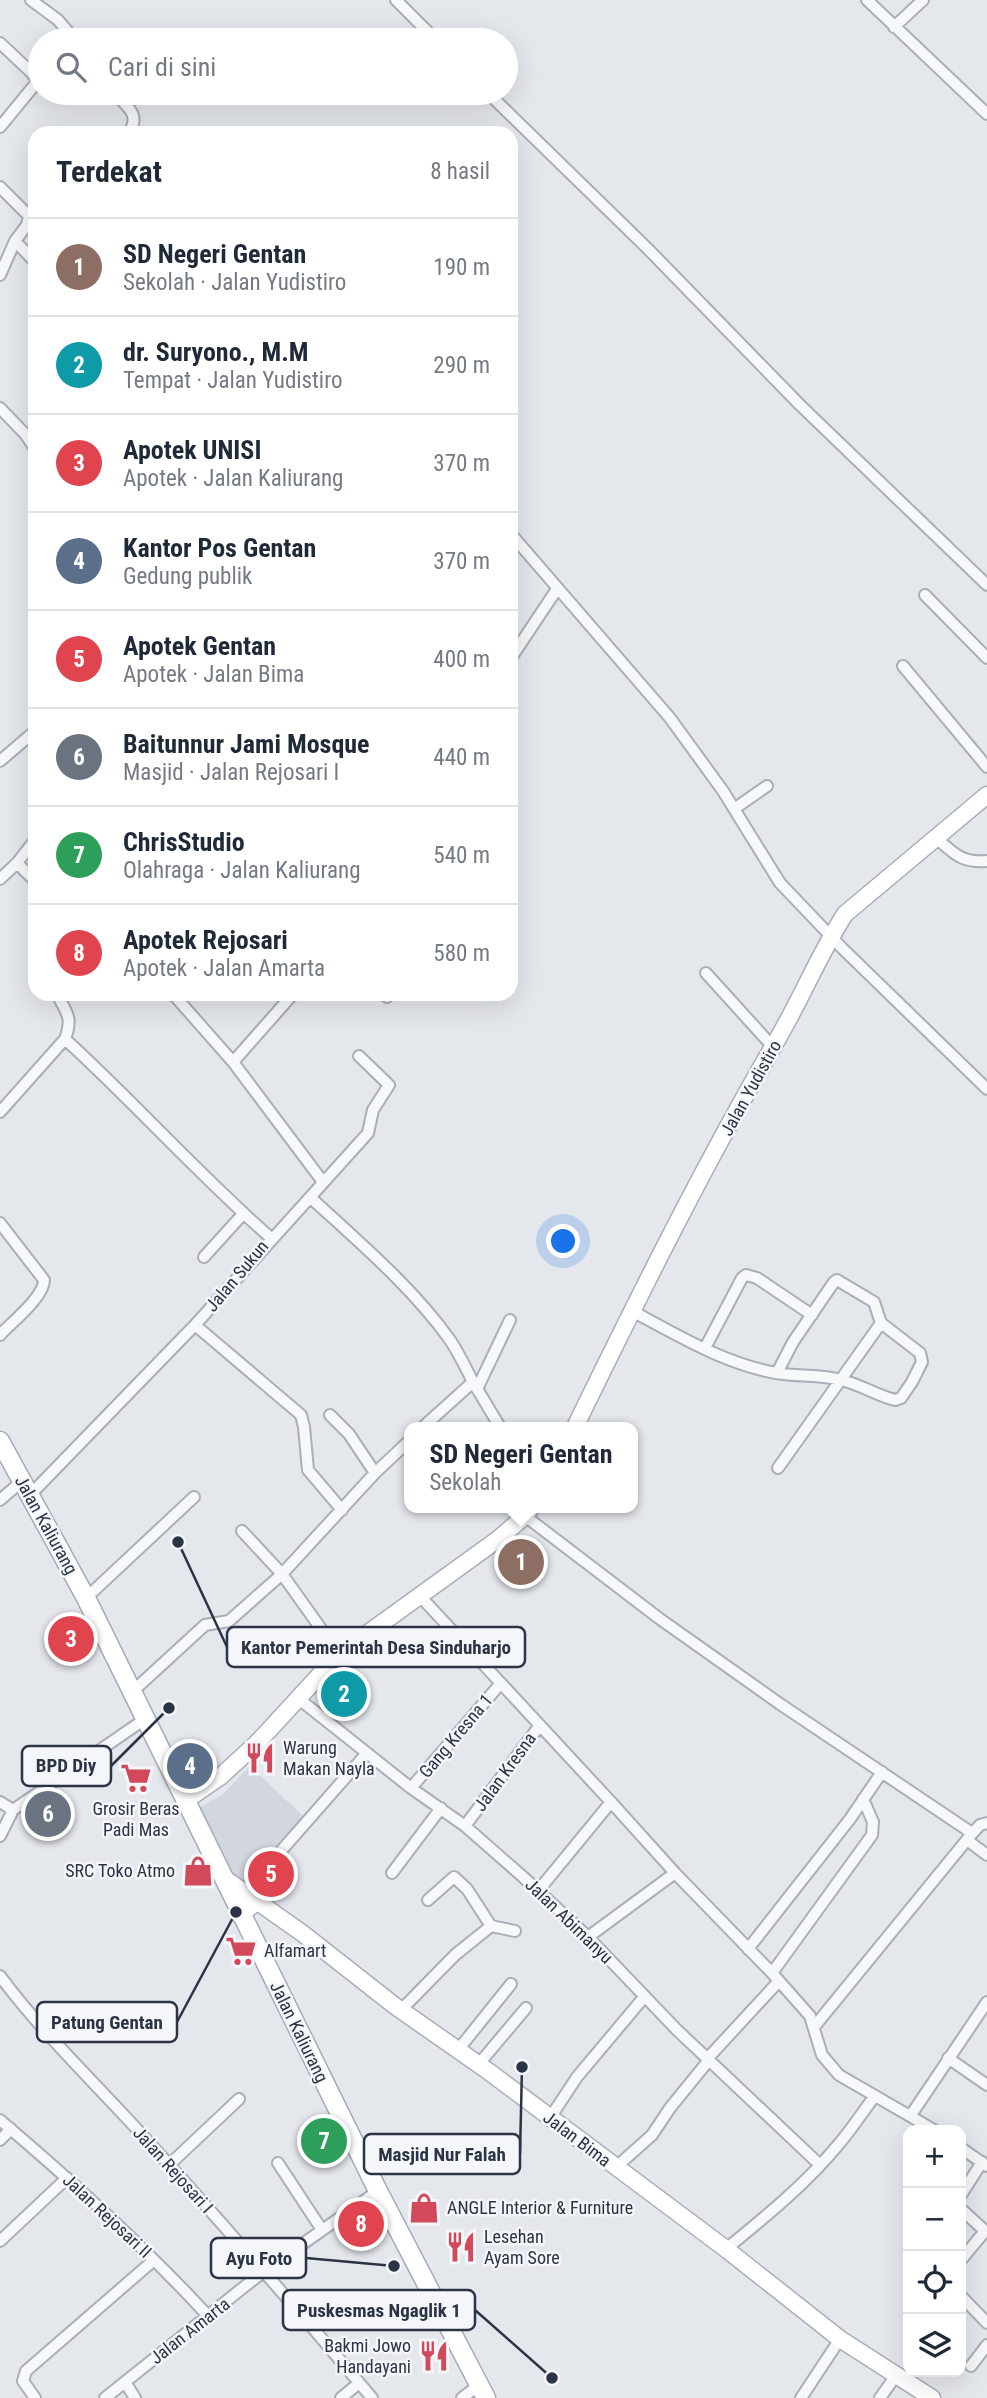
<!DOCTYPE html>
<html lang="id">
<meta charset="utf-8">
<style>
body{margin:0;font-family:"Roboto Condensed",sans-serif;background:#f2f2f3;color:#1f2937}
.controls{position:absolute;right:21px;bottom:21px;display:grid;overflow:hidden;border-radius:14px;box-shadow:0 7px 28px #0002}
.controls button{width:63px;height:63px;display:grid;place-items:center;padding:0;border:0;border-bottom:2px solid #e0e1e3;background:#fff;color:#1f2937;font:35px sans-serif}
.you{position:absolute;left:564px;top:1242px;width:24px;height:24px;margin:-18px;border:5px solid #fff;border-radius:50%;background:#1a73e8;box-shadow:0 0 0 10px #1a73e833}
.badge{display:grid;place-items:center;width:46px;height:46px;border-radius:50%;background:#111827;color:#fff;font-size:23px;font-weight:700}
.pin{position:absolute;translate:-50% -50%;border:4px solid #fff;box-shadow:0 2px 7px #0006}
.popup{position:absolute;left:404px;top:1422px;width:234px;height:91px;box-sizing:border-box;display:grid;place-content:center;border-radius:14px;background:#fff;filter:drop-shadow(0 2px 5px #0005);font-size:23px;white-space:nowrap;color:#747a83}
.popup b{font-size:26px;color:#1f2937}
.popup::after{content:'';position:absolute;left:50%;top:100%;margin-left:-14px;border:14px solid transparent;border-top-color:#fff}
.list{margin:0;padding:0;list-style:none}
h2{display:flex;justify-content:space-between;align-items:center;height:91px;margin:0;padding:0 28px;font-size:30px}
h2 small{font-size:23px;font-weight:400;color:#747a83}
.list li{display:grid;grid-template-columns:46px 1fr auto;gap:21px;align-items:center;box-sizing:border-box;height:98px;padding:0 28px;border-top:2px solid #e0e1e3}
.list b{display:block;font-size:26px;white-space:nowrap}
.list p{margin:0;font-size:23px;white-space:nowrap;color:#747a83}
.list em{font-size:23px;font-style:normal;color:#747a83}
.icon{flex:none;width:38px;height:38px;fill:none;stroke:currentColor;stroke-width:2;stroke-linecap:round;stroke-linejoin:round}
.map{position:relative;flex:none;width:987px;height:2398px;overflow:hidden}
.search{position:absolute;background:#fff;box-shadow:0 7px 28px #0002;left:28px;top:28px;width:490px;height:77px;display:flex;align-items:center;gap:18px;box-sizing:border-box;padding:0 24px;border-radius:38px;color:#747a83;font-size:26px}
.panel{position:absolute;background:#fff;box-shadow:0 7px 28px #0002;left:28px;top:126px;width:490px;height:875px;border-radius:21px}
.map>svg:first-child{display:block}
</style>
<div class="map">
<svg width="987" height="2398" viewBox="0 0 987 2398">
<rect width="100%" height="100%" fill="#e4e7ec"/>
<path fill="#d2d6de" d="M 250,1766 L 305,1818 L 247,1884 L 230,1876 L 196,1809 L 222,1795 Z"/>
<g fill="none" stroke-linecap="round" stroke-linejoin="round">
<g stroke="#a9aeb7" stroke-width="14">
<path id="street" d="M 31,0 L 58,20 L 75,40
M 396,0 L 436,40
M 867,0 L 987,114
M 894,27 L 923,0
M 0,43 L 33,74 L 37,82 L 0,127
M 115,93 C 127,108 141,113 129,133
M 488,93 L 648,249 L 800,405 L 987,585
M 0,187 L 29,216
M 15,241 L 35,262
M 0,275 L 15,241 L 27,225 L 29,216 L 35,209
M 0,408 L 26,435 L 35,449
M 511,534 L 670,718 L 723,791 L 780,883 L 843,949 L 987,1089
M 925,595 L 987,658
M 511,658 L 557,589
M 903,666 L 987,767
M 0,761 L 35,731
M 734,809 L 767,786
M 936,838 C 955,854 961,863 987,861
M 17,863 L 35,881
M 0,879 L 17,863 L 35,840
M 706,973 L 773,1047
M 173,994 L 233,1062 L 323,1182
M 384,994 L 387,997
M 65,1039 C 136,1104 200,1176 272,1239
M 233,1062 L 293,994
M 0,1112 L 65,1039 C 73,1017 67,1014 57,994
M 311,1198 C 359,1242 412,1287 450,1340 C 459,1353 466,1369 473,1382
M 0,1223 L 44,1280 C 44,1297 12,1322 0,1335
M 204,1257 L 243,1214
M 632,1311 C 677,1335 725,1364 776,1373 C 799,1377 822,1374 845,1381 C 863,1386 878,1396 895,1400 L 901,1398 L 912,1382 L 922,1362 L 920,1353 L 881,1323 L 874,1302 L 837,1280 L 834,1282 L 793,1342 L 777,1373
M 195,1325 L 301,1415 L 304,1427 L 308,1470 L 342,1510
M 705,1348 L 742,1278 L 746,1275 L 757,1278 L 812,1315
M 477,1389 L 510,1320
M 330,1415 L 349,1434 L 375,1473
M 423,1427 L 473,1382 L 500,1427
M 778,1468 L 881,1323
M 30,1495 L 195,1325 L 368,1133 L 373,1110 L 389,1085 L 359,1056
M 0,1500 L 22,1481
M 525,1516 L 660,1619 L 780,1704 L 972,1833
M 242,1531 L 282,1574 L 375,1473 L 409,1441
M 420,1596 L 611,1802 L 675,1873 L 772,1973 L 810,2016 L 822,2055 L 839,2075 L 934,2130
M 86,1598 L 194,1497
M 132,1692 L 205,1625 L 229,1621 L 282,1574 L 339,1654
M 299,1699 L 411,1788 L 465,1826 L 522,1876 L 588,1937 L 677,2030 L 820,2165
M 411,1788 L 501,1683
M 0,1802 L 13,1810
M 465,1826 L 540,1725
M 0,1836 L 13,1810 L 145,1719
M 967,1840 L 987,1855
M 392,1873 L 441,1808
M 538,1891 L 611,1802
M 245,1892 L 367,1753
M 428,1900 L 454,1877 L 467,1889 L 491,1926
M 588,1937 L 675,1873
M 748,1949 L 850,1819 L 882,1772
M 772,1973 L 872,1835 L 873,1822 L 863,1799
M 0,1976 C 41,2031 88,2076 134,2126 C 215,2215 295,2306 372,2398
M 401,2010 L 455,1955 L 491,1926 L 515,1931
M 814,2027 L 970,1836 L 980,1825 L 987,1823
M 458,2050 L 511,1984
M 948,2058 L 987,2085
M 707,2059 L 779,1981
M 478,2065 L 526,2008
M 911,2115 L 987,2002
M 550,2118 L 577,2077 L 645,1996
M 0,2120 C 73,2182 144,2246 209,2317
M 0,2140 L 11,2129
M 961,2148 L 987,2166
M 278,2163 L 322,2230
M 169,2165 L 239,2099
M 615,2168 L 652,2135 L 670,2108 L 709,2060
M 961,2195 L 982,2162
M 961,2209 L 985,2231 L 961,2260
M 0,2241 L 67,2178
M 726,2249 C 765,2217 806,2184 838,2145 C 851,2130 862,2113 874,2097
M 961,2296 L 987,2323
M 971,2366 L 987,2345
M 125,2382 L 135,2398
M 35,2398 L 23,2381 L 26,2371 L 154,2260
M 105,2398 L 264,2271 L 378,2191
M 341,2398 L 359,2383
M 462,2398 L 479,2385
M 801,2398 L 840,2339
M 880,2398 L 897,2374"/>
</g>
<g stroke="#a9aeb7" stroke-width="19">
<path id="secondary" d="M 575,1427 C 638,1298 702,1169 774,1045 C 800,1002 818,956 845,914 L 987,795
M 185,1801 L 220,1777 L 257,1743 L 339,1654 L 497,1540 L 525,1516 L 531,1508
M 224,1878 L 302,1933 L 395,2006 L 488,2071 L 726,2249 L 840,2339 L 932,2398"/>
</g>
<g stroke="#a3abb8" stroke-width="21">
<path id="primary" d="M 0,1441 L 86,1598 L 378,2191 L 486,2398
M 240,1914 L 257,1900"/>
</g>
<use href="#street" stroke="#f7f8fa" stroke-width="10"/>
<use href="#secondary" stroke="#fff" stroke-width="16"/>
<use href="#primary" stroke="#fff" stroke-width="18"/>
</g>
<defs>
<g id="restaurant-bare" transform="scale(2.415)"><path d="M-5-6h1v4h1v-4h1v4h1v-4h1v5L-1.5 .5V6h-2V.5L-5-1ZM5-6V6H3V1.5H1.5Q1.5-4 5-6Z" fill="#d1495b" stroke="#f4f6f9" stroke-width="2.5" paint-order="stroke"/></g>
<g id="supermarket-bare" transform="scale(2.415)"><path d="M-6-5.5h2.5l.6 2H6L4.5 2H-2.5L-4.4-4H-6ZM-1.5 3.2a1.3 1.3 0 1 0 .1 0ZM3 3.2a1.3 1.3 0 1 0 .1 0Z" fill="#d1495b" stroke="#f4f6f9" stroke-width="2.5" paint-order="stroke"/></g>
<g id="shop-bare" transform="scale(2.415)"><path d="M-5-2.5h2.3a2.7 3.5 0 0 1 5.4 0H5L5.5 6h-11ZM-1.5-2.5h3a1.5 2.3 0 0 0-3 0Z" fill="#d1495b" stroke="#f4f6f9" stroke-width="2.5" paint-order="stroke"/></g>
</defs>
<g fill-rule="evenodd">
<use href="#restaurant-bare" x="260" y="1758"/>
<use href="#supermarket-bare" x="136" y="1778"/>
<use href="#shop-bare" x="198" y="1871"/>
<use href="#supermarket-bare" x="241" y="1951"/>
<use href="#shop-bare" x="424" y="2208"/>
<use href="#restaurant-bare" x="461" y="2247"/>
<use href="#restaurant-bare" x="434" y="2356"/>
</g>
<g text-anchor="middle" stroke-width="5" stroke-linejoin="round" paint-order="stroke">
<g font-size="18" fill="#2b3445" stroke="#f4f6f9">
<text transform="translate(751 1088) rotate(-61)" y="6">Jalan Yudistiro</text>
<text transform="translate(237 1276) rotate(-50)" y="6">Jalan Sukun</text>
<text transform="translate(46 1525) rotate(61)" y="6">Jalan Kaliurang</text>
<text transform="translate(456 1736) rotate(-50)" y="6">Gang Kresna 1</text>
<text transform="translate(505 1772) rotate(-54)" y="6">Jalan Kresna</text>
<text transform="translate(569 1921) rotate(44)" y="6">Jalan Abimanyu</text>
<text transform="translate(299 2032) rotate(64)" y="6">Jalan Kaliurang</text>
<text transform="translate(577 2139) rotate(37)" y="6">Jalan Bima</text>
<text transform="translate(173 2170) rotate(48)" y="6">Jalan Rejosari I</text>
<text transform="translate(107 2216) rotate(43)" y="6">Jalan Rejosari II</text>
<text transform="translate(190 2331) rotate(-38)" y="6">Jalan Amarta</text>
</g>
<g font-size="18" fill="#2b3445" stroke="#f4f6f9" text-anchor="start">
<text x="283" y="1754">Warung<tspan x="283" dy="21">Makan Nayla</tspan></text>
<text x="136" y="1815" text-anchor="middle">Grosir Beras<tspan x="136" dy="21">Padi Mas</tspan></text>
<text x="175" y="1877" text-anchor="end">SRC Toko Atmo</text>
<text x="264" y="1957">Alfamart</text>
<text x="447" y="2214">ANGLE Interior &amp; Furniture</text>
<text x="484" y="2243">Lesehan<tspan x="484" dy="21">Ayam Sore</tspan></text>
<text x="411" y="2352" text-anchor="end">Bakmi Jowo<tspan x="411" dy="21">Handayani</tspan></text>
</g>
</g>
<path fill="none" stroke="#2b3445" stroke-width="2.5" d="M178 1542L227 1647M169 1708L111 1766M236 1912L177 2022M522 2067L520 2154M394 2266L306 2258M552 2378L475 2310"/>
<g fill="#2b3445" stroke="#f4f6f9" stroke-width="2.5">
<circle cx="178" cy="1542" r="7"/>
<circle cx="169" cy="1708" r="7"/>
<circle cx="236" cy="1912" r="7"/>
<circle cx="522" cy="2067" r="7"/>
<circle cx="394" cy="2266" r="7"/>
<circle cx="552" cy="2378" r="7"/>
</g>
<g fill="#f4f6f9" stroke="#2b3445" stroke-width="2.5">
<rect x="227" y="1627" width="298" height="40" rx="7"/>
<rect x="22" y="1746" width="89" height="40" rx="7"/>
<rect x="37" y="2002" width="140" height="40" rx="7"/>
<rect x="364" y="2134" width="156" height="40" rx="7"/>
<rect x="211" y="2238" width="95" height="40" rx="7"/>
<rect x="283" y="2290" width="192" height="40" rx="7"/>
</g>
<g font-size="19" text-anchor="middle" font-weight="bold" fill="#2b3445">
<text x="376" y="1654">Kantor Pemerintah Desa Sinduharjo</text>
<text x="66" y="1772">BPD Diy</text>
<text x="107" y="2029">Patung Gentan</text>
<text x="442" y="2161">Masjid Nur Falah</text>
<text x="259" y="2265">Ayu Foto</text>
<text x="379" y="2317">Puskesmas Ngaglik 1</text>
</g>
</svg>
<div class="controls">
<button>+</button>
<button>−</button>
<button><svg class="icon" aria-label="locate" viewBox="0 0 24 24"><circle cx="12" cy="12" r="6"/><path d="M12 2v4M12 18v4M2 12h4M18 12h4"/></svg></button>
<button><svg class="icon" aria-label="layers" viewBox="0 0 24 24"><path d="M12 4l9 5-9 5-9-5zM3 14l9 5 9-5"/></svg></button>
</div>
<div class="you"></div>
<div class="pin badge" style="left:521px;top:1562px;background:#8d6e63">1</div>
<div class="popup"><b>SD Negeri Gentan</b>Sekolah</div>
<div class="pin badge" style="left:344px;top:1694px;background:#0f9aa8">2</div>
<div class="pin badge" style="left:71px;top:1639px;background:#e0444e">3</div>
<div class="pin badge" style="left:190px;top:1766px;background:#5c6f8a">4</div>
<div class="pin badge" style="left:271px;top:1874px;background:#e0444e">5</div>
<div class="pin badge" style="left:48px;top:1814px;background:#6b7280">6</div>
<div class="pin badge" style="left:324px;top:2141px;background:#2e9e5b">7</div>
<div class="pin badge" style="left:361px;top:2224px;background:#e0444e">8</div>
<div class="search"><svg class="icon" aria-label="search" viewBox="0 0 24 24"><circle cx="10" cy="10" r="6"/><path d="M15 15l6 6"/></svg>Cari di sini</div>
<section class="panel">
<h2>Terdekat<small>8 hasil</small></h2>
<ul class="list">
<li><span class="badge" style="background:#8d6e63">1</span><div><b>SD Negeri Gentan</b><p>Sekolah · Jalan Yudistiro</p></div><em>190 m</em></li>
<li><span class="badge" style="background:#0f9aa8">2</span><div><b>dr. Suryono., M.M</b><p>Tempat · Jalan Yudistiro</p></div><em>290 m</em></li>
<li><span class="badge" style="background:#e0444e">3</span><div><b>Apotek UNISI</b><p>Apotek · Jalan Kaliurang</p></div><em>370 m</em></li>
<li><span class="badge" style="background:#5c6f8a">4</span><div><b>Kantor Pos Gentan</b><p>Gedung publik</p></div><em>370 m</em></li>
<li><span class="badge" style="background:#e0444e">5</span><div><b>Apotek Gentan</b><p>Apotek · Jalan Bima</p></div><em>400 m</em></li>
<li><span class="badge" style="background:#6b7280">6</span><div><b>Baitunnur Jami Mosque</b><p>Masjid · Jalan Rejosari I</p></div><em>440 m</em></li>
<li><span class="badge" style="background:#2e9e5b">7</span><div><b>ChrisStudio</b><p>Olahraga · Jalan Kaliurang</p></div><em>540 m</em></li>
<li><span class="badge" style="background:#e0444e">8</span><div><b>Apotek Rejosari</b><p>Apotek · Jalan Amarta</p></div><em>580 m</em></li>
</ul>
</section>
</div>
